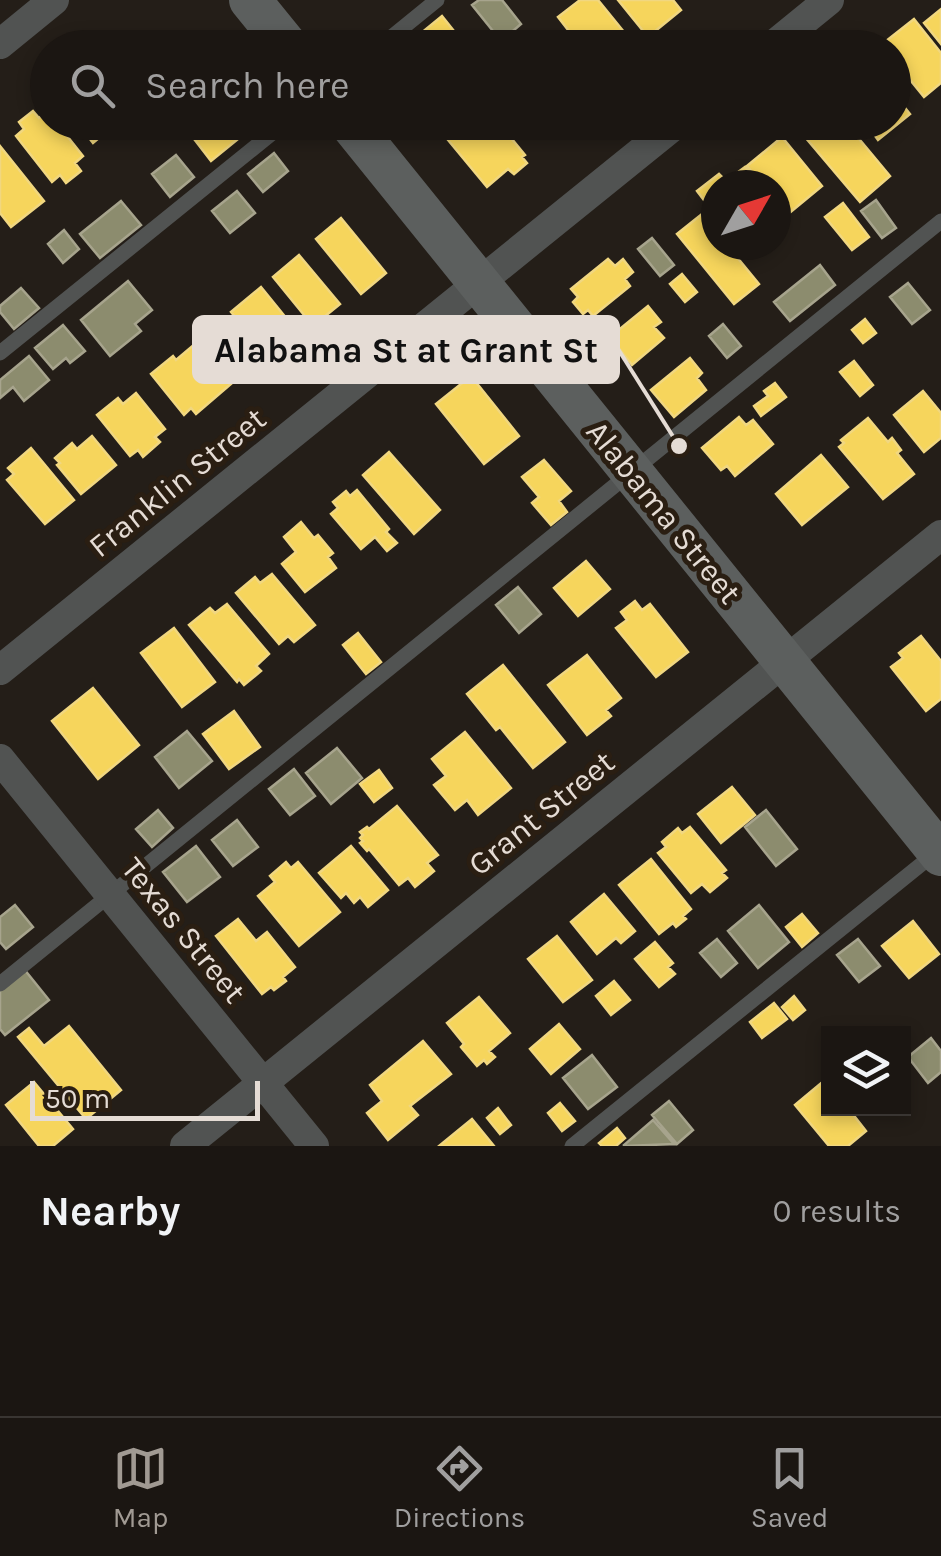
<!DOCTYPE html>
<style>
body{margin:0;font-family:Karla,sans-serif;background:#241f1b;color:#f1f3f6}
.controls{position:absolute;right:30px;bottom:30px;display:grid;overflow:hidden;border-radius:0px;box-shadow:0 5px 15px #0003}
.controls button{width:90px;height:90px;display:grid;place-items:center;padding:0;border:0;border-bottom:2px solid #393532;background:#1b1612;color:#f1f3f6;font:50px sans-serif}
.compass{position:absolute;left:701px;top:170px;width:90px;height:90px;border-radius:50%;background:#1b1612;box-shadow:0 5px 15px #0003;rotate:51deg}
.scale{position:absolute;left:30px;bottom:25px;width:230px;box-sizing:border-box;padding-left:10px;border:5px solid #e5dcd5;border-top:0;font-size:28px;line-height:35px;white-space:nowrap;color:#e5dcd5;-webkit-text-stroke:8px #2a1e12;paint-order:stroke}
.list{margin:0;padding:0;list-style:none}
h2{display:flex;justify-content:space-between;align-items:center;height:130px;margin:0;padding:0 40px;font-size:42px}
h2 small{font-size:32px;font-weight:400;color:#a09f9f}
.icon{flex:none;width:55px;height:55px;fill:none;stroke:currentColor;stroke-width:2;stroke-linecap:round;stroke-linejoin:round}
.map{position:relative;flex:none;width:941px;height:1146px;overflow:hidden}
.search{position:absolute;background:#1b1612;box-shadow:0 5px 15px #0003;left:30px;right:30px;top:30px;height:110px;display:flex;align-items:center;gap:25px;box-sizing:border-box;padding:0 35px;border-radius:55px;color:#a09f9f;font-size:38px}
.sheet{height:270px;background:#1b1612}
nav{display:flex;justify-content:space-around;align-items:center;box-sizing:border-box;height:140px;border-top:2px solid #393532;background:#1b1612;font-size:28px;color:#a09f9f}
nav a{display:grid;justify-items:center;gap:5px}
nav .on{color:#a19a93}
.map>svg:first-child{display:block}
</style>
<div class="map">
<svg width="941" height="1146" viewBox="0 0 941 1146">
<rect width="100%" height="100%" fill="#241e18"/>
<path fill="#f6d55c" stroke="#f1d780" stroke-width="2.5" d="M 580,0 L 598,0 L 637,48 L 582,48 L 558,17 Z
M 618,0 L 673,0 L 681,10 L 648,37 Z
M 941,9 L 941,44 L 924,23 Z
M 442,16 L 466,46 L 405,48 L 404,47 Z
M 914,19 L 941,53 L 941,83 L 924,97 L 894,60 L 894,48 L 883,48 L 881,45 Z
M 894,94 L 910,114 L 878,140 L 865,122 L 894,122 Z
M 33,111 L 39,118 L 47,111 L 48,122 L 56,122 L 83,156 L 75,163 L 81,171 L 66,183 L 60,175 L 52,182 L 16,136 L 24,129 L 19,122 Z
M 77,122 L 118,122 L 93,143 Z
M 181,122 L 259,122 L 211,161 Z
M 469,122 L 498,122 L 525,155 L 522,157 L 527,163 L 514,174 L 508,169 L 487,187 L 448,140 Z
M 797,122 L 845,122 L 890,176 L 860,202 L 794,124 Z
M 782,137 L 822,186 L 787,215 L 776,201 L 776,185 L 763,185 L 747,166 Z
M 0,146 L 44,201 L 11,227 L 0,213 Z
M 745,167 L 759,185 L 716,185 L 716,216 L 697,191 L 719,174 L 726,181 Z
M 843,203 L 869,237 L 852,250 L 825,217 Z
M 702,214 L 716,231 L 716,245 L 727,245 L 759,284 L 734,304 L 677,234 Z
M 341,218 L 386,273 L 361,294 L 316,239 Z
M 299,255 L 340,304 L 313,326 L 273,277 Z
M 608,259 L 615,266 L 623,259 L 633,272 L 625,279 L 630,286 L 593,316 L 588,310 L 583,314 L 573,302 L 578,297 L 571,289 Z
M 682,274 L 697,292 L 685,302 L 670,284 Z
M 261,287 L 300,335 L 270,359 L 231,312 Z
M 648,306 L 661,322 L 654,327 L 664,338 L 632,365 L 610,337 Z
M 865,319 L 876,333 L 863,343 L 852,330 Z
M 215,327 L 247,365 L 229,379 L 232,383 L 196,414 L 191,408 L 184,415 L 151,374 L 173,356 L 176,360 Z
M 690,358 L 702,373 L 697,378 L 706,390 L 674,417 L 651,390 Z
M 854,361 L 873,385 L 860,396 L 840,372 Z
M 471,376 L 519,436 L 484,464 L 436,404 Z
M 775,383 L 786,397 L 761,416 L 754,406 L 768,396 L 764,391 Z
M 923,391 L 941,413 L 941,438 L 924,452 L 894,415 Z
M 136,393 L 165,429 L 155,437 L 160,442 L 143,457 L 138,450 L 130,456 L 97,415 L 118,398 L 123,404 Z
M 739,417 L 746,425 L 753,420 L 773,444 L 735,476 L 727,466 L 721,470 L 702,448 Z
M 868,418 L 888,442 L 892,438 L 901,450 L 897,453 L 914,474 L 883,499 L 839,447 L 844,443 L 841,440 Z
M 92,436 L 116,465 L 81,494 L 57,465 L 60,463 L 55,458 L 72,443 L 77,449 Z
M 31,448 L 74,500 L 45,524 L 7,480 L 14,474 L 8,468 Z
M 389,452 L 440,510 L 414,534 L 363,475 Z
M 821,455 L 848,487 L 802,525 L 776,494 Z
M 544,460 L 571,491 L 559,501 L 567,512 L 551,525 L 532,503 L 539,497 L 522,477 Z
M 357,490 L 389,529 L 386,532 L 397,543 L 387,551 L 375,537 L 361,549 L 331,514 L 338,508 L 333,502 L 346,491 L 350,496 Z
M 301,522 L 314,538 L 318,535 L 333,553 L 328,557 L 336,568 L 305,592 L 282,564 L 296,552 L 284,537 Z
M 586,561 L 610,589 L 578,616 L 554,588 Z
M 272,574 L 315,625 L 294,642 L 288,636 L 279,644 L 236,593 L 255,577 L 260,583 Z
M 635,601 L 642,610 L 650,604 L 688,652 L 656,677 L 616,628 L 627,620 L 621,612 Z
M 227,604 L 269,654 L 256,666 L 261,671 L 244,685 L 239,679 L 237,682 L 189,625 L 210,608 L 215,613 Z
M 174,628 L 215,682 L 182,707 L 141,653 Z
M 358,633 L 381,662 L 366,674 L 343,645 Z
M 921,636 L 941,661 L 941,699 L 926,711 L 891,667 L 903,658 L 899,653 Z
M 587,655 L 621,698 L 606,710 L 611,716 L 587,735 L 548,685 Z
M 503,665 L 565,742 L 533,768 L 500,727 L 496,730 L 467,694 Z
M 93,688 L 139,745 L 98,779 L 52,721 Z
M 234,711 L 260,747 L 229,769 L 203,734 Z
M 465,732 L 511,788 L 478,815 L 467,800 L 455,810 L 434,785 L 446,776 L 432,759 Z
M 379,770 L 392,788 L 374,802 L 360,784 Z
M 732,787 L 755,815 L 721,843 L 698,814 Z
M 397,806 L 438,855 L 427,863 L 434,871 L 415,887 L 408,878 L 399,885 L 369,849 L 367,851 L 360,843 L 363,841 L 360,838 L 363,835 L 360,832 L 367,827 L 369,829 Z
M 690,827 L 726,870 L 722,873 L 727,878 L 710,892 L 702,884 L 691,893 L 658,853 L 666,847 L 662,842 L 678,828 L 682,833 Z
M 351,846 L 388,890 L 368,907 L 360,897 L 354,903 L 346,893 L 341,898 L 319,873 Z
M 651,859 L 691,909 L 683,916 L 686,919 L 676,927 L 673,923 L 659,934 L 619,885 Z
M 286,862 L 291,868 L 298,862 L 340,912 L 299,946 L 258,896 L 275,882 L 270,876 Z
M 604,894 L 635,931 L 621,943 L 616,938 L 597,954 L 571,922 Z
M 802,914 L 818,933 L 802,947 L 786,927 Z
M 238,919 L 256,941 L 267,932 L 295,967 L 283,977 L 286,981 L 274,990 L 271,987 L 262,994 L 216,936 Z
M 913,921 L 939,954 L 909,978 L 882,946 Z
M 557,936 L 592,980 L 563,1002 L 528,959 Z
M 655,942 L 673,963 L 668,967 L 675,974 L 659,987 L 635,959 Z
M 614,981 L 630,1000 L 611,1015 L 596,996 Z
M 794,996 L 805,1010 L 793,1020 L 782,1007 Z
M 479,997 L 510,1033 L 489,1051 L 495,1057 L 487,1064 L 484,1060 L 477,1066 L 461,1047 L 464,1044 L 447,1023 Z
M 774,1003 L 787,1019 L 762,1038 L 750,1022 Z
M 559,1024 L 580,1049 L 551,1074 L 530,1049 Z
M 69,1026 L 121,1090 L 86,1119 L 18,1037 L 29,1028 L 44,1046 Z
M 423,1041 L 451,1074 L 410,1106 L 418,1115 L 388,1140 L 367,1113 L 382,1101 L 370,1085 Z
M 825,1080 L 828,1085 L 828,1108 L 848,1108 L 866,1131 L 848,1146 L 829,1146 L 795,1105 Z
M 34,1082 L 73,1129 L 53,1146 L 39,1146 L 6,1105 Z
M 560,1103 L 575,1121 L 562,1131 L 548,1113 Z
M 498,1108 L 511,1125 L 500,1134 L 487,1118 Z
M 472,1119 L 494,1146 L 439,1146 Z
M 617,1128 L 625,1138 L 616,1146 L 602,1146 L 599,1143 Z"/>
<path fill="#8c8c6e" stroke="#a7a48d" stroke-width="2.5" d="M 479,0 L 502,0 L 521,24 L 501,41 L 472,5 Z
M 274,153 L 288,171 L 263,192 L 248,174 Z
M 176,155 L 194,177 L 170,197 L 152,174 Z
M 237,191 L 255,213 L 230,233 L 212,211 Z
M 876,200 L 896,228 L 882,238 L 861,211 Z
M 121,201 L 141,225 L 100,258 L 80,234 Z
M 64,230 L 79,249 L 63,263 L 48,244 Z
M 652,238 L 674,265 L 660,276 L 638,249 Z
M 820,265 L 835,285 L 790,321 L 774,302 Z
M 128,281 L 152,310 L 135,324 L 141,331 L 110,356 L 81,320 Z
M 908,283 L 930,310 L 912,324 L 890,297 Z
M 21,288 L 39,308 L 14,329 L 0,312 L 0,306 Z
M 723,324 L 741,346 L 727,358 L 709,336 Z
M 63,325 L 85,351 L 70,363 L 66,358 L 53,369 L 35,348 Z
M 29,356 L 49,380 L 24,401 L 13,387 L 0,398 L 0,380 Z
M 518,587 L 541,614 L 519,633 L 496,605 Z
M 187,731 L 212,761 L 179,788 L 155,757 Z
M 337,748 L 362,778 L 331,804 L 306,773 Z
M 294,769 L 315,796 L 290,815 L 269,789 Z
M 158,810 L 173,828 L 152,847 L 136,829 Z
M 766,810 L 797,849 L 776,866 L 745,827 Z
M 237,820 L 258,847 L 233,866 L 212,840 Z
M 196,846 L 220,877 L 187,902 L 163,872 Z
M 15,905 L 33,927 L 6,949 L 0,942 L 0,917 Z
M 759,905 L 789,942 L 758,968 L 728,931 Z
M 717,939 L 737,963 L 721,977 L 700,953 Z
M 858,939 L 880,966 L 859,982 L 837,955 Z
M 24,969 L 49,1000 L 5,1035 L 0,1029 L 0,988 Z
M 931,1038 L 941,1051 L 941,1072 L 928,1083 L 908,1057 Z
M 592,1055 L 617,1087 L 588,1109 L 563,1078 Z
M 669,1101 L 693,1130 L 677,1144 L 652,1115 Z
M 653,1120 L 674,1144 L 625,1146 L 624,1145 Z"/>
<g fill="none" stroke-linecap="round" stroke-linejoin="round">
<path stroke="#515352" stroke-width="15" d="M 378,48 L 437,0
M 0,353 L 286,122
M 0,984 L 941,221
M 572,1146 L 934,854"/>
<path stroke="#515352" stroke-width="30" d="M 0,44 L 54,0
M 770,48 L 829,0
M 0,670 L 678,122
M 0,759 L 314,1146
M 185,1146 L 941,535"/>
<path stroke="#5c5f5e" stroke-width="42" d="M 250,0 L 289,48
M 349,122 L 941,855"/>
</g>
<g text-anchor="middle" stroke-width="10" stroke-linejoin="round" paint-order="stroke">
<g font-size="32" fill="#e5dcd5" stroke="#2a1e12">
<text transform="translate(177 482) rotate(-39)" y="11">Franklin Street</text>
<text transform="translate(664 512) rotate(51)" y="11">Alabama Street</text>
<text transform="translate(541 813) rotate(-39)" y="11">Grant Street</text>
<text transform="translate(184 930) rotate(51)" y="11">Texas Street</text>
</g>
</g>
<path fill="none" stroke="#e5dcd5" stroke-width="4" d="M679 446L618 349"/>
<circle fill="#e5dcd5" stroke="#2a1e12" stroke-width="4" cx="679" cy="446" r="10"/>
<rect fill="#e5dcd5" stroke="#e5dcd5" stroke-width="4" x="194" y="317" width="424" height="65" rx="10"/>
<g font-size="35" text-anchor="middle" font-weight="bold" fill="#111">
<text x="406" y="362">Alabama St at Grant St</text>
</g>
</svg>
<div class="controls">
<button><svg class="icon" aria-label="layers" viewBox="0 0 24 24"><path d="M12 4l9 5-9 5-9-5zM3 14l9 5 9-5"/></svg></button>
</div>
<svg class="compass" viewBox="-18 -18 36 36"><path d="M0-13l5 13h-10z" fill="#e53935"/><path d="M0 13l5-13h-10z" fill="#a09f9f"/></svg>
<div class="scale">50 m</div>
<div class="search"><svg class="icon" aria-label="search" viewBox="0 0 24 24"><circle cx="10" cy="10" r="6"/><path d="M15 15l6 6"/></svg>Search here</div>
</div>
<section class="sheet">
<h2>Nearby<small>0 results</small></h2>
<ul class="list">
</ul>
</section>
<nav>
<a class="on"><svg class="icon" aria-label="map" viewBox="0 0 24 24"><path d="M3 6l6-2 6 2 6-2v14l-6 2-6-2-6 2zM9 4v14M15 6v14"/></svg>Map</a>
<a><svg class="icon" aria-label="directions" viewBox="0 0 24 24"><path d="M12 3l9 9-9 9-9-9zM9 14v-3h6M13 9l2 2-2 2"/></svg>Directions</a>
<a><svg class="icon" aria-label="saved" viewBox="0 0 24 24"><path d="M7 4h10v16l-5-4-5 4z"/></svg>Saved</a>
</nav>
